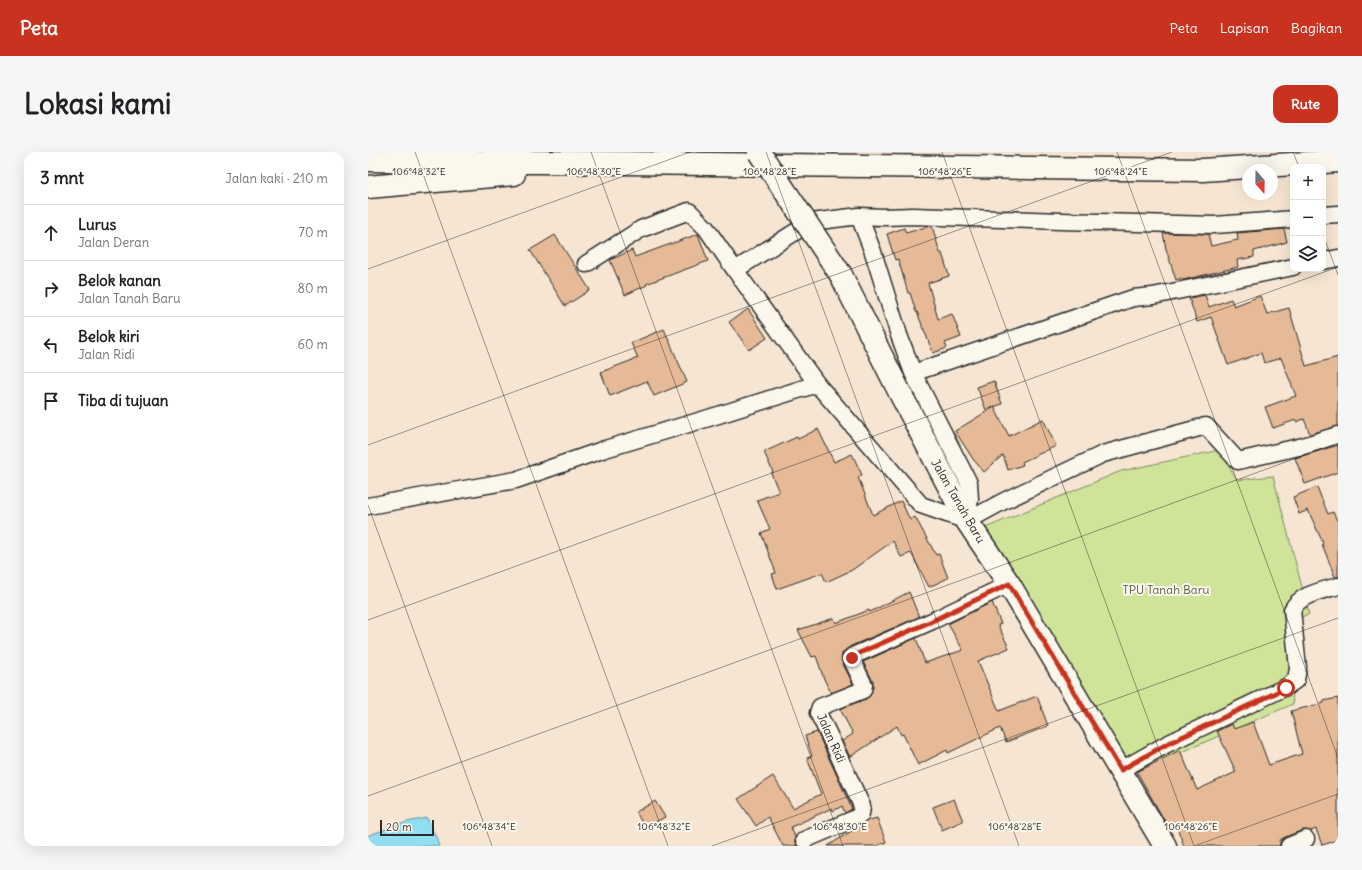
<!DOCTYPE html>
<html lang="id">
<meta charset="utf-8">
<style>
body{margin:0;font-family:Delius,sans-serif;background:#f6f6f6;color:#202124}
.controls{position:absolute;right:12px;top:12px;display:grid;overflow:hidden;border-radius:8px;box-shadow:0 4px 16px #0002}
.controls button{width:36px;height:36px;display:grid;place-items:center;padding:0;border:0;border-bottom:1px solid #e0e0e0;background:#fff;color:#202124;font:20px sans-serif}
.compass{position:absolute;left:874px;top:12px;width:36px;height:36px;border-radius:50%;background:#fff;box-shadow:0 4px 16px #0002;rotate:160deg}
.scale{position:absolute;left:12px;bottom:10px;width:54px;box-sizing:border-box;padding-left:4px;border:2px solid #2b2b2b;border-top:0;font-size:11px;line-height:14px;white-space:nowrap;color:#2b2b2b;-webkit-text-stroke:3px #fbf7ec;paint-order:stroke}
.stop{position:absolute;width:12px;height:12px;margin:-9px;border:3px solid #c8321e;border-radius:50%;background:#fff}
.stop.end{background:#c8321e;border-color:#fff;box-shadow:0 1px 4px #0008}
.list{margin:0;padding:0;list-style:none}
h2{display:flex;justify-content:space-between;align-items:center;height:52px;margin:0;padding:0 16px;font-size:17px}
h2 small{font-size:13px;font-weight:400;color:#757577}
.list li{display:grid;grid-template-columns:26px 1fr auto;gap:12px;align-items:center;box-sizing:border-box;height:56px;padding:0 16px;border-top:1px solid #e0e0e0}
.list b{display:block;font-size:15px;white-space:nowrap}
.list p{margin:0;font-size:13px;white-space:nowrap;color:#757577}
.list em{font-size:13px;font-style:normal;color:#757577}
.icon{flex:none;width:22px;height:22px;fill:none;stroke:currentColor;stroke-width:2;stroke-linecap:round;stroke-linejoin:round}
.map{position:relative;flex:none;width:970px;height:694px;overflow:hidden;border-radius:12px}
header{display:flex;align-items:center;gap:24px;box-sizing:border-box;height:56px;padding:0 20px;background:#c8321e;color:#fff}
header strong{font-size:19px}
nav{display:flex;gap:22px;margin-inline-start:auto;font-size:14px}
.intro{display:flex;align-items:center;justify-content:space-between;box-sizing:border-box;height:96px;padding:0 24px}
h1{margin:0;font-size:28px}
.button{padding:10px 18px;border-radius:12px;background:#c8321e;color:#fff;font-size:14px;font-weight:700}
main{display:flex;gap:24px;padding:0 24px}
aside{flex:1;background:#fff;border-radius:12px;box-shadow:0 4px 16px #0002}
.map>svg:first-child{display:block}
</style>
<header>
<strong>Peta</strong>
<nav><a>Peta</a><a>Lapisan</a><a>Bagikan</a></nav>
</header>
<div class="intro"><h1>Lokasi kami</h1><a class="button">Rute</a></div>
<main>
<aside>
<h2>3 mnt<small>Jalan kaki · 210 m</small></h2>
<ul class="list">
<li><svg class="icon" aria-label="ahead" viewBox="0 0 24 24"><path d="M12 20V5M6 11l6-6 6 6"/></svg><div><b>Lurus</b><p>Jalan Deran</p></div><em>70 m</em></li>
<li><svg class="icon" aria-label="right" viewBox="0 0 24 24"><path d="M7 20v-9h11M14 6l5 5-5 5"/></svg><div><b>Belok kanan</b><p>Jalan Tanah Baru</p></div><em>80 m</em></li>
<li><svg class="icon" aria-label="left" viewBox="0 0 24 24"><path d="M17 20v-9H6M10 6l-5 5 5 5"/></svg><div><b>Belok kiri</b><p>Jalan Ridi</p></div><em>60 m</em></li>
<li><svg class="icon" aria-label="arrive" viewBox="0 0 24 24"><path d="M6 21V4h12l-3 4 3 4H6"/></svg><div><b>Tiba di tujuan</b></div></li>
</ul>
</aside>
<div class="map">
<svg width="970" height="694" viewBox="0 0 970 694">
<rect width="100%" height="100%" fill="#f5e5d2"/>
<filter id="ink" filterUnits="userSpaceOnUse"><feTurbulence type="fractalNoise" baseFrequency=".025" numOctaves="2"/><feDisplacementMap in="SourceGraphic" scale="8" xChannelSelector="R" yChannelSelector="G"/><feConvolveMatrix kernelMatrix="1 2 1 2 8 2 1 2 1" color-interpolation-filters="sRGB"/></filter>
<g filter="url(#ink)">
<path fill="#cfe499" stroke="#7d8862" d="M 852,298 L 869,328 L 905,324 L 941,462 L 919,471 L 925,552 L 763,622 L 615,377 L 753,319 Z"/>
<path fill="#91ddf1" stroke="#6896a2" d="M 59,666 L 69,687 L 71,694 L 0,694 L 0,684 L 1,683 L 39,670 Z"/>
<path fill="#e6ba96" stroke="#2b2b2b" d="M 561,74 L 564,74 L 572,101 L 574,101 L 581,124 L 560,131 L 570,167 L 584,162 L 593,185 L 577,191 L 579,196 L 565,201 L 549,160 L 548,160 L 542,141 L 540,141 L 530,107 L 527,108 L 519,82 L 536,76 L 538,81 Z
M 916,77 L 919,90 L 886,99 L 886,105 L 869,108 L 870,115 L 815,128 L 814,126 L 808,128 L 798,97 L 795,81 L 840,82 L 843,94 L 870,88 L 869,81 Z
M 330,82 L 340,109 L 278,132 L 279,133 L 257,143 L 242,108 L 264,98 L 267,105 Z
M 187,83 L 222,138 L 197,154 L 162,98 Z
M 837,143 L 841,155 L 863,147 L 866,154 L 892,144 L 899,162 L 921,156 L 938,214 L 970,205 L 970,274 L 942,282 L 936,267 L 928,270 L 928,268 L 905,276 L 897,255 L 928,244 L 913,206 L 896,211 L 893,201 L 860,213 L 843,165 L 829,170 L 821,146 Z
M 380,157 L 399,186 L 381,198 L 361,170 Z
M 296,177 L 319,230 L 286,244 L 279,229 L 242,244 L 233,220 L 270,206 L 263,191 Z
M 626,229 L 634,252 L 618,258 L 609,235 Z
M 626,255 L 641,284 L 675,267 L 688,294 L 654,310 L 655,313 L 640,318 L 635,303 L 616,320 L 605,307 L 587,279 Z
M 450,277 L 466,310 L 484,302 L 494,323 L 490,325 L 505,363 L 533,349 L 542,368 L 547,365 L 568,403 L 571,402 L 580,426 L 561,435 L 543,401 L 533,405 L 525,389 L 484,418 L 458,430 L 454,421 L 409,437 L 404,422 L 408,421 L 393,381 L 402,377 L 389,348 L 411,340 L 403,321 L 405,320 L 396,300 L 429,285 L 430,287 Z
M 970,293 L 970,320 L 937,332 L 927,306 Z
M 949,335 L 960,362 L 965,360 L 970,370 L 970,425 L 967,425 L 954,392 L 955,391 L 940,358 L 931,362 L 925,345 Z
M 541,440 L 551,465 L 483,494 L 477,498 L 474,502 L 474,510 L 485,532 L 463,541 L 456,527 L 448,504 L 444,505 L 430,478 L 466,466 L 468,471 L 501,458 L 502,460 Z
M 624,450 L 633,472 L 630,473 L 641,496 L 610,509 L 631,559 L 669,544 L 680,574 L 638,590 L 632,576 L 580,601 L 579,598 L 550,613 L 535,582 L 533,583 L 529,574 L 482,605 L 474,589 L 485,582 L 472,557 L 498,547 L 502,544 L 505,535 L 505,529 L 495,510 L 548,486 L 557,511 L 595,498 L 580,472 Z
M 970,546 L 970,688 L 954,693 L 948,677 L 943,679 L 935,678 L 917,685 L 912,688 L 912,694 L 816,694 L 807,670 L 799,673 L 769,620 L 812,598 L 829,638 L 868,620 L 849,579 L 864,572 L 866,577 L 885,570 L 901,613 L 934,602 L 923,559 L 956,551 L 955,549 Z
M 449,580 L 484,657 L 477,661 L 474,654 L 465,659 L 464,656 L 423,675 L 427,685 L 427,691 L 429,694 L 415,694 L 400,665 L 388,674 L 370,647 L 405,624 L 425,656 L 453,642 L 439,606 L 444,604 L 437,584 Z
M 586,647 L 595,669 L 574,678 L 565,655 Z
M 287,649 L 297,665 L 277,676 L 268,660 Z
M 509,666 L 518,690 L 508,694 L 460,694 L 499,669 Z"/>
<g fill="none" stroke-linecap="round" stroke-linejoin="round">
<g stroke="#2b2b2b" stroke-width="19">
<path id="minor" d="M 955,63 L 970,62
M 491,64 L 505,100 L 531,183 L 545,221 L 601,331 L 602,347 L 599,369
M 925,67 L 847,73 L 693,69 L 545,64 L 516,65 L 491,64 L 443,70 L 367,118 L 449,232 L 553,353 L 599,369 L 636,349 L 735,302 L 838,274 L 870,309 L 935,294 L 970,283
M 955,109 L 970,106
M 218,112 L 273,77 L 321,59 L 338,76 L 367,118
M 545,221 L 765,146 L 785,144 L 925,115
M 0,354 L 148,328 L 237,297 L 344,265 L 449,232
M 753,618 L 799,592 L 918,535 L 928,528 L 930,516 L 924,458 C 932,442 954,439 970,434
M 436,688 L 486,667 L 493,662 L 494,654 L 461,583 L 450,561 L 452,555 L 495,538 L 496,533 L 483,506 L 487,503 L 564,469 L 641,432
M 921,694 L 938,687"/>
</g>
<g stroke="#2b2b2b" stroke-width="25">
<path id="secondary" d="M 473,123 L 532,241 L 599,369 L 641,432 L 797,694"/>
</g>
<g stroke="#2b2b2b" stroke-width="25">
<path id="motorway" d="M 0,8 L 835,18 L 970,9
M 0,35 L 146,22"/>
</g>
<use href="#minor" stroke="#fbf7ec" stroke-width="16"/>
<use href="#secondary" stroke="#fbf7ec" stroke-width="22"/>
<use href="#motorway" stroke="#fbf7ec" stroke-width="22"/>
<g stroke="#2b2b2b" stroke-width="25" stroke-linecap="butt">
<path id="secondary-bridge" d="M 391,0 L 473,123"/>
</g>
<use href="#secondary-bridge" stroke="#fbf7ec" stroke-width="22"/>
</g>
</g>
<g fill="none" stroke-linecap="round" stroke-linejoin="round" filter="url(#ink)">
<path stroke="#c8321e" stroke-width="5" d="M 484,506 L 487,503 L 564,469 L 641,432 L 753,618 L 799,592 L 918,536"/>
</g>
<path fill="none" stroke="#2b2b2b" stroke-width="1" stroke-opacity="0.45" d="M 47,0 L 300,694M 223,0 L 475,694M 398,0 L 651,694M 574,0 L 826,694M 749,0 L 970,606M 925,0 L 931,15M 955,82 L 970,123M 0,117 L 322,0M 0,293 L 804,0M 0,353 L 124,694M 0,468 L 970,115M 0,644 L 970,291M 344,694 L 970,466M 826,694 L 970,642"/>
<g text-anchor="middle" stroke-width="4" stroke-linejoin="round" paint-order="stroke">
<g font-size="12" fill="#2b2b2b" stroke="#fbf7ec">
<text transform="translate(590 349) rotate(60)" y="4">Jalan Tanah Baru</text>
<text transform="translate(463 586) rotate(66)" y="4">Jalan Ridi</text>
</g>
<g font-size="12" fill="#545946" stroke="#fbf7ec">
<text x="798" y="442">TPU Tanah Baru</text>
</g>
</g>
<g font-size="10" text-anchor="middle" fill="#2b2b2b" stroke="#fbf7ec" stroke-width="4" stroke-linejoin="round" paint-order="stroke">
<text x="51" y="23">106°48'32"E</text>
<text x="226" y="23">106°48'30"E</text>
<text x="402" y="23">106°48'28"E</text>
<text x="577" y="23">106°48'26"E</text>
<text x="753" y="23">106°48'24"E</text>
<text x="121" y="678">106°48'34"E</text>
<text x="296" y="678">106°48'32"E</text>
<text x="472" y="678">106°48'30"E</text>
<text x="647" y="678">106°48'28"E</text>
<text x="823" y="678">106°48'26"E</text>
</g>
</svg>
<div class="controls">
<button>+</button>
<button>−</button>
<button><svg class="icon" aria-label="layers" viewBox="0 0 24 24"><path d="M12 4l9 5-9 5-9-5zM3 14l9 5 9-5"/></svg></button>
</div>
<svg class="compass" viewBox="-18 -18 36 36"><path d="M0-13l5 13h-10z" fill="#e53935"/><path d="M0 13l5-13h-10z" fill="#757577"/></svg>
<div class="scale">20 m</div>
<div class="stop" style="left:918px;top:536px"></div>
<div class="stop end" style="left:484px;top:506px"></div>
</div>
</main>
